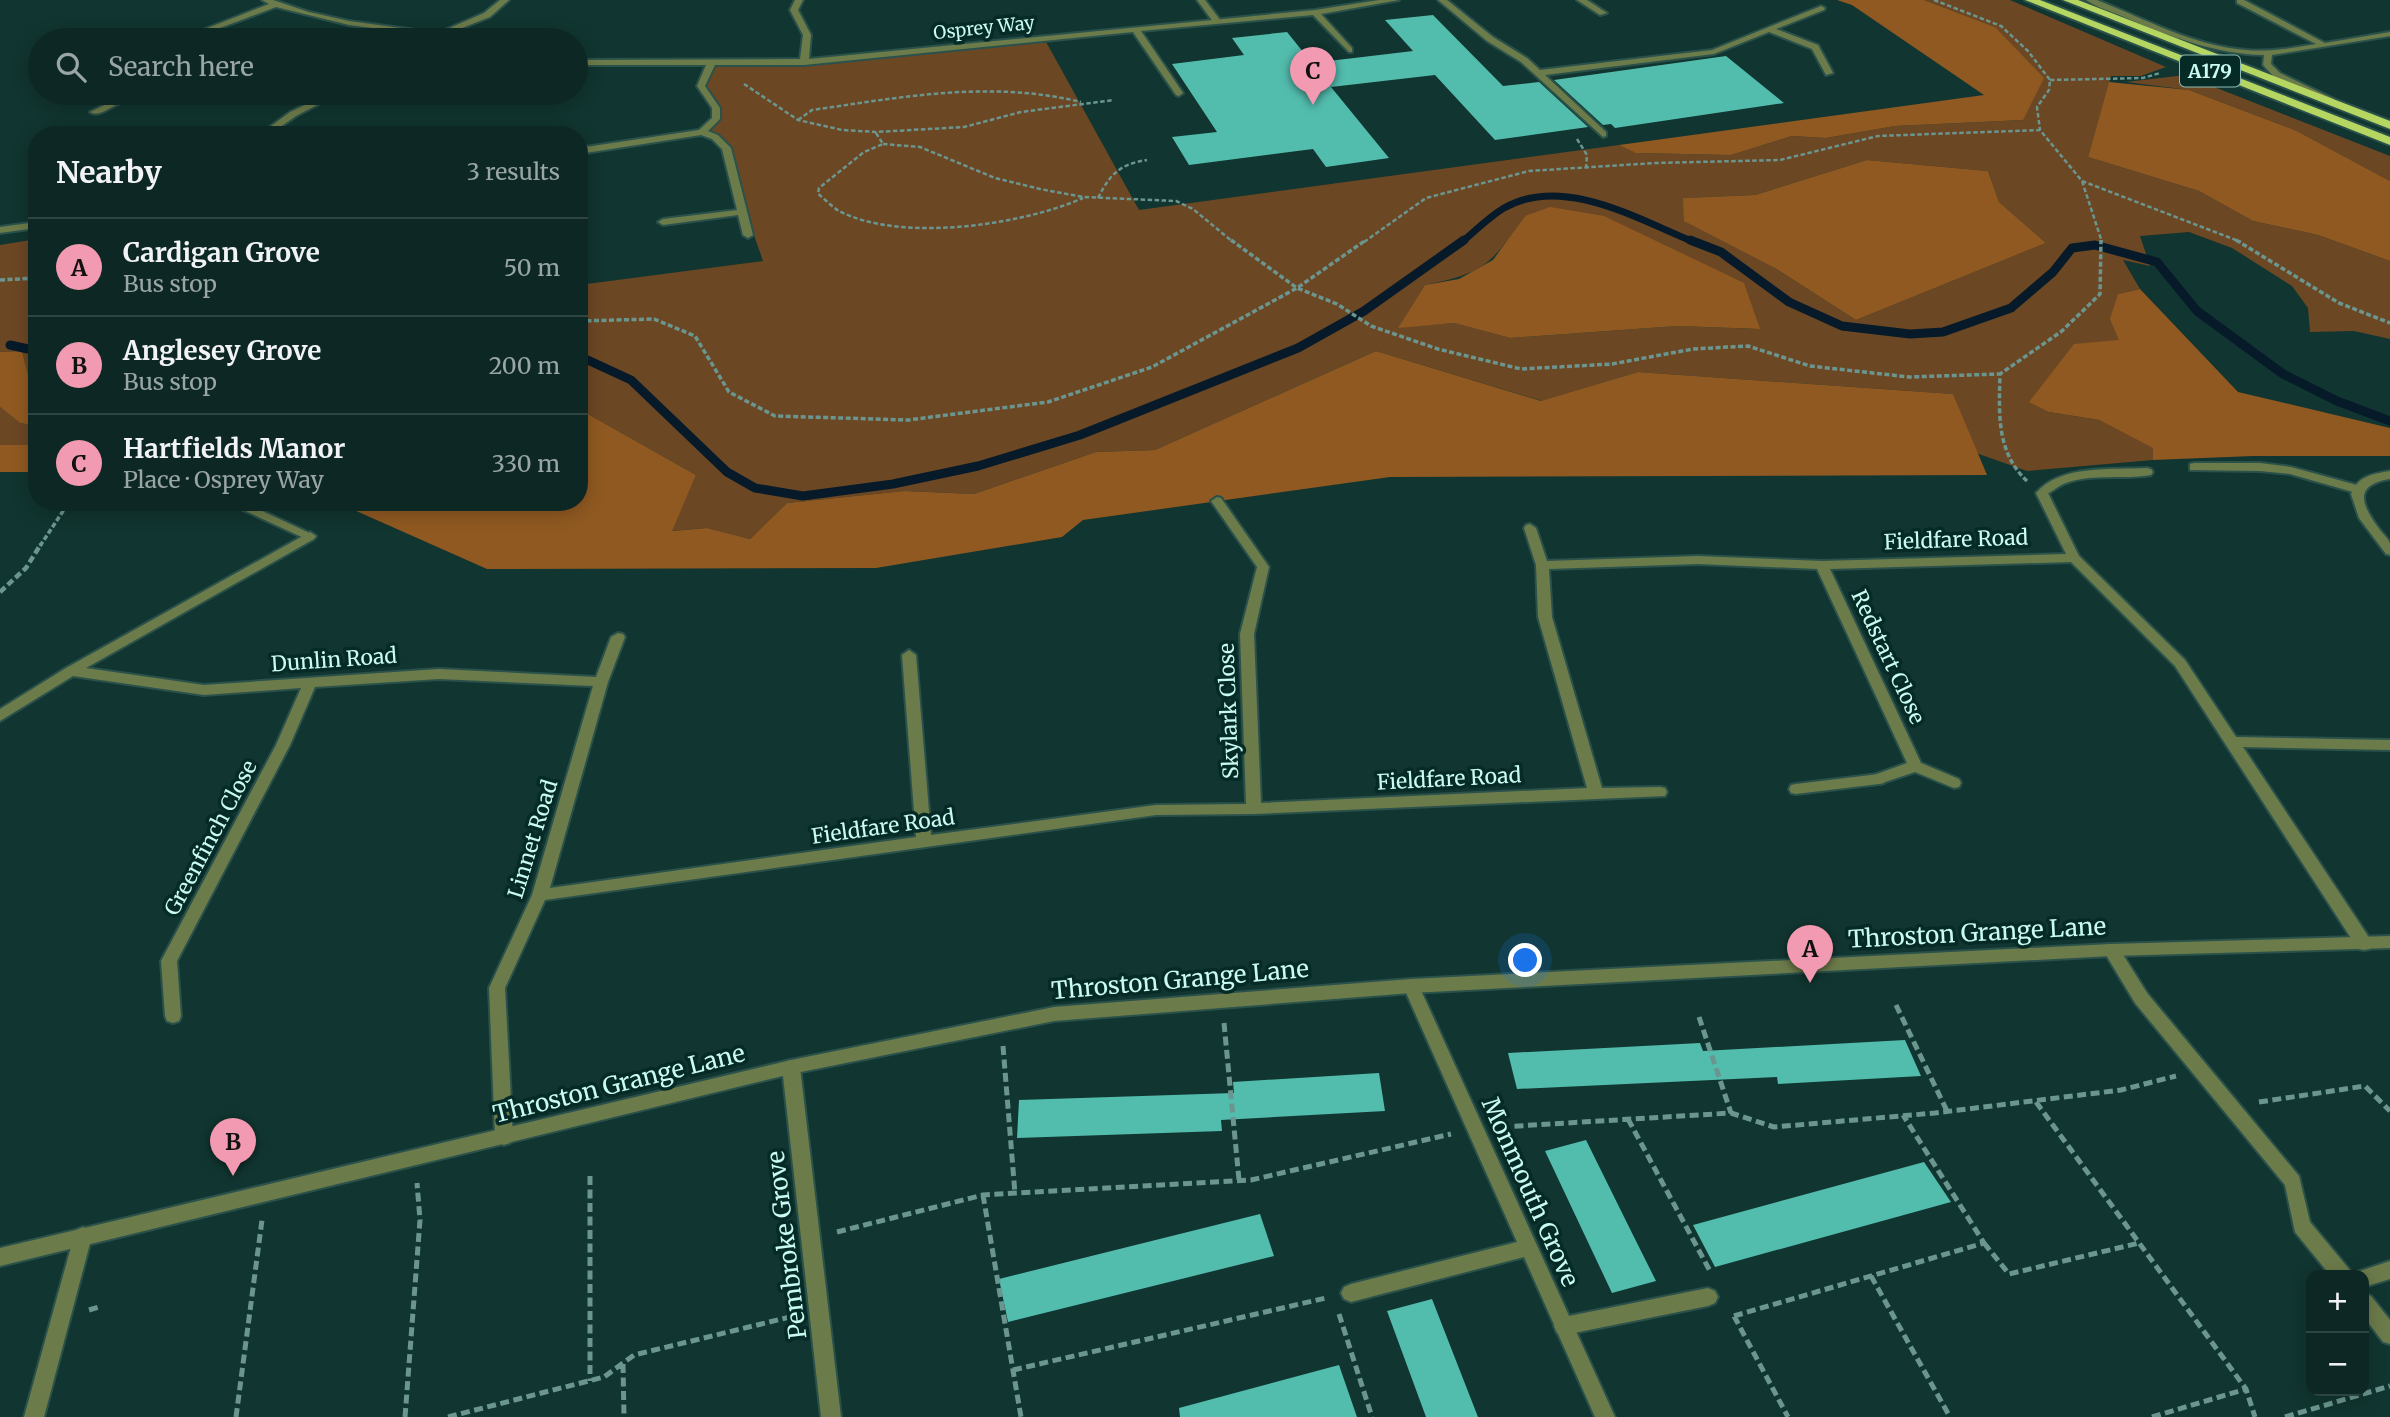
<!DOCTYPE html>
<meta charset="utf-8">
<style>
body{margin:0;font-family:Merriweather,serif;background:#16302c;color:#f1f3f6}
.controls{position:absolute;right:21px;bottom:21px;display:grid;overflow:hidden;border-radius:14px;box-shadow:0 4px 18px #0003}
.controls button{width:63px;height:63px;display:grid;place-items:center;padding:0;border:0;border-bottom:2px solid #2d4441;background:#0d2824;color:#f1f3f6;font:35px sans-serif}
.you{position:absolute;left:1526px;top:961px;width:24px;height:24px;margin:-18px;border:5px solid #fff;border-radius:50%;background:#1a73e8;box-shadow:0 0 0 10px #1a73e833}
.badge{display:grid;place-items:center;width:46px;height:46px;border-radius:50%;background:#f19ab1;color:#111;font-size:23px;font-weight:700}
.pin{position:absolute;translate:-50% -58px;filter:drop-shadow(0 2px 4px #0008)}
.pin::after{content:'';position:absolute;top:37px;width:24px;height:21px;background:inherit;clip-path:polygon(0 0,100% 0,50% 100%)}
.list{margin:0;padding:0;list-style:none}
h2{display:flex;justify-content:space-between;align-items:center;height:91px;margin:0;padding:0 28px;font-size:30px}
h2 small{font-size:23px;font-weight:400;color:#9aa6a6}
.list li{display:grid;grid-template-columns:46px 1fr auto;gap:21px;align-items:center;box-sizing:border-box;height:98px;padding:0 28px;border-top:2px solid #2d4441}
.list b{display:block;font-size:26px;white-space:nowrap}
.list p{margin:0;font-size:23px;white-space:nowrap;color:#9aa6a6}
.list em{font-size:23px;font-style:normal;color:#9aa6a6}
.icon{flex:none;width:38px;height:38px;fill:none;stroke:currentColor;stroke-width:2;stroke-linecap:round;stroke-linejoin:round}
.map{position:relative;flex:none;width:2390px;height:1417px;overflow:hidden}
.search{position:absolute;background:#0d2824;box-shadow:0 4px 18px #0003;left:28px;top:28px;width:560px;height:77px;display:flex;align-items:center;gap:18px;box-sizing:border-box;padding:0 24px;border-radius:38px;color:#9aa6a6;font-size:26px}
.panel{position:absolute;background:#0d2824;box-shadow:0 4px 18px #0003;left:28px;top:126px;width:560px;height:385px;border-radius:28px}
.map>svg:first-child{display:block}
</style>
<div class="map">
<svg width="2390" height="1417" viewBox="0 0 2390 1417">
<rect width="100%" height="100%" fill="#113530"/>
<path fill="#6c4724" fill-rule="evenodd" d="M 1924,0 L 2010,0 L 2166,67 L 2141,76 L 2111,76 L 2088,157 L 2199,191 L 2253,221 L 2318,235 L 2390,261 L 2390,339 L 2354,331 L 2310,332 L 2308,308 L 2292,286 L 2232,248 L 2189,232 L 2140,236 L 2150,266 L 2123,260 L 2140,289 L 2118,294 L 2119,341 L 2049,412 L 2099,420 L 2154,448 L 2153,460 L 2027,471 L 1976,453 L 1953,394 L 1638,372 L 1542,401 L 1376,351 L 1155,450 L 1096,452 L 974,494 L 904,491 L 787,503 L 750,539 L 707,528 L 671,531 L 696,475 L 579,409 L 579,285 L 763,261 L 746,212 L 730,147 L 718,136 L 706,131 L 719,118 L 719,106 L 705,85 L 717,63 L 803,65 L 1045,40 L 1139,210 L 1619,145 L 1637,153 L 1731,155 L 1792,136 L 1826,138 L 1895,126 L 2023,120 L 1995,27 ZM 1867,160 L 1988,171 L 1999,202 L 2046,243 L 1856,320 L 1775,268 L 1684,198 L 1755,195 ZM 1525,216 L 1759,329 L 1677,326 L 1510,338 L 1454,323 L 1399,327 L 1425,285 C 1485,273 1491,264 1525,216 Z
M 2177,76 L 2194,79 L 2390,156 L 2390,181 L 2297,131 L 2189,90 L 2126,82 Z
M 37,239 L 37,387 L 31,386 L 22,351 L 0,352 L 0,245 Z
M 0,407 L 20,423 L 37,426 L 37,445 L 0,445 Z"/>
<path fill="#905921" d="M 1837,0 L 1924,0 L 1995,27 L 2044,78 L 2023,120 L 1895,126 L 1826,138 L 1792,136 L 1731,155 L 1636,153 L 1619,145 L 1984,95 L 1852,5 Z
M 2109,82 L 2189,90 L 2297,131 L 2390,181 L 2390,261 L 2318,235 L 2253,221 L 2199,191 L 2088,157 Z
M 1867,160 L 1988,171 L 1999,202 L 2046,243 L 1856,320 L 1775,268 L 1684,221 L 1683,198 L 1755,195 Z
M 1550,207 L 1604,216 L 1744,283 L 1760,329 L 1677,326 L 1510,338 L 1454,323 L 1398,328 L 1425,285 L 1459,279 L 1493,260 L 1525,216 Z
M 2140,289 L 2238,392 L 2390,428 L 2390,456 L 2253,456 L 2153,460 L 2153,448 L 2099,420 L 2049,412 L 2029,402 L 2074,344 L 2119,340 L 2110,319 L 2118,294 Z
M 22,351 L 31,386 L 37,387 L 37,426 L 20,423 L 0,407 L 0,352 Z
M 1376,351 L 1541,401 L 1638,372 L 1953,394 L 1987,475 L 1390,477 L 1083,520 L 1062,537 L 876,568 L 487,569 L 336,502 L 579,502 L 579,409 L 696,475 L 672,531 L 707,528 L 750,539 L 787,503 L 904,491 L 974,494 L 1096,452 L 1155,450 Z
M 0,445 L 37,445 L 37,472 L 0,472 Z"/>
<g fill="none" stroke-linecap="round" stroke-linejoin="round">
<path stroke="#061a29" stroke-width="7" d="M 1462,242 C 1475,231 1489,217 1504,208 C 1563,174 1639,220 1694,242"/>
<path stroke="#061a29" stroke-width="9" d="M 1690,240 L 1721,252 L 1789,302 L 1842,326 L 1910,334 L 1943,332 L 2011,308 L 2053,272 L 2072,248 L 2095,245 L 2157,262 L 2197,311 L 2283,374 L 2337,401 L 2390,421
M 10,345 L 37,351
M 579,356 L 631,380 L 727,472 L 755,488 L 803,496 L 893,484 L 978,466 L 1080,435 L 1298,348 L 1364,311 L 1464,240"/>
</g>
<path fill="#52bcad" d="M 1433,15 L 1503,86 L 1539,82 L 1588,127 L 1495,140 L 1435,75 L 1331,87 L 1389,158 L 1326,167 L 1313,149 L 1189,165 L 1172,137 L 1217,132 L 1172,64 L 1244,55 L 1232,38 L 1287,32 L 1312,63 L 1413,51 L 1385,20 Z
M 1726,56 L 1784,103 L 1615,128 L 1611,124 L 1603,125 L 1554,80 Z
M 1905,1040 L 1921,1076 L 1778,1084 L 1777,1077 L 1517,1089 L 1508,1053 L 1700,1043 L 1703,1051 Z
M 1379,1073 L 1385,1111 L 1221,1120 L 1222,1131 L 1017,1138 L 1019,1100 L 1234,1093 L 1233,1082 Z
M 1586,1140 L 1632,1233 L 1656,1281 L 1612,1293 L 1545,1151 Z
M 1924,1162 L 1951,1202 L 1715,1267 L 1693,1225 Z
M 1260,1214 L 1274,1256 L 1008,1322 L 999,1279 Z
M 1432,1299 L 1453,1353 L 1478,1417 L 1426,1417 L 1387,1311 Z
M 1339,1365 L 1357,1417 L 1180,1417 L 1179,1408 Z"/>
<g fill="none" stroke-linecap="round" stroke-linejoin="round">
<g stroke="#2b514b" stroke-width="4">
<path id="service" d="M 1197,0 L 1205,0 L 1221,21 L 1220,23 L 1214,23 Z
M 2194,463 L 2260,463 L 2291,467 L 2364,487 L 2366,490 L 2360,494 L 2290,474 L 2260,471 L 2190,470 L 2190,464 Z
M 2147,468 L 2151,469 L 2153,472 L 2151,475 C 2124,480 2094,473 2066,483 C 2057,486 2051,493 2042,497 L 2036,493 C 2061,464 2112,470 2147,468 Z
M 226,502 L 243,502 L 316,536 L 310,540 L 306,539 Z
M 1879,774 L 1884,775 L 1886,779 L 1884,783 L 1879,784 L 1796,794 L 1791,793 L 1789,789 L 1791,785 L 1796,784 Z
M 2390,1261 L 2390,1279 L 2364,1287 L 2364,1275 L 2356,1275 L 2357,1272 Z
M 1708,1288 L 1715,1291 L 1718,1297 L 1715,1303 L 1708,1306 L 1564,1335 L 1557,1333 L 1554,1326 L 1557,1319 L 1564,1317 Z"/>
</g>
<g stroke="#2b514b" stroke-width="4">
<path id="minor" d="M 262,0 L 273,0 L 309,12 L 349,21 L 438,33 L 484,13 L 500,0 L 509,0 L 490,17 L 457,30 L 467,31 L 479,40 C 471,40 468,37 460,35 C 451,33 442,35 435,36 L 349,25 L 276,7 L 188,40 L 177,40 L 269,4 Z
M 795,0 L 803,0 L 798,10 L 811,35 L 809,59 L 1315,10 L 1379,0 L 1399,0 L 1321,14 L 1352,48 L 1352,52 L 1349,52 L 1313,15 L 1141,31 L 1183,93 L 1179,96 L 1176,95 L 1133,32 L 804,65 L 715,65 L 705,86 L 720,108 L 720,119 L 708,131 L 718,135 L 731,148 L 753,235 L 748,238 L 743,235 L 738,215 L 663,225 L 658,222 L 663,219 L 737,210 L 722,149 L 712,139 L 701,135 L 579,154 L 579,148 L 699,130 L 712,118 L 712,108 L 697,86 L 706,65 L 576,65 L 576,60 L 800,59 L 803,35 L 790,10 Z
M 1438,0 L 1447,0 L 1493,37 L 1527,58 L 1540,70 L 1712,50 L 1821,6 L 1825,8 L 1824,10 L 1776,29 L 1818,45 L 1833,73 L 1826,75 L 1812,49 L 1769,32 L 1714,54 L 1545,75 L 1606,132 L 1606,136 L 1603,137 L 1521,62 L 1487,41 Z
M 1577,0 L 1587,0 L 1607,13 L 1600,15 Z
M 2086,0 L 2097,0 C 2145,19 2194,46 2246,50 C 2270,52 2293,48 2316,44 L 2237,3 L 2237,0 L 2244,0 L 2325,43 L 2390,32 L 2390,36 L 2272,55 L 2271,64 L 2280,73 L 2334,99 L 2334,103 L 2331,104 L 2274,77 L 2263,65 L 2264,55 C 2215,54 2171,37 2126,18 C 2113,12 2097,8 2086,0 Z
M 330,93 L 340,93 L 296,116 L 269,135 L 259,135 L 290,112 Z
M 121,97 L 150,98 L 154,101 C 144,106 132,100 121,103 C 110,106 100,118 90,112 Z
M 37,222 L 37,228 L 0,233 L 0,227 Z
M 2390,471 L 2390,479 C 2352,485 2362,506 2380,530 C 2383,534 2389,539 2390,544 C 2390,547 2390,551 2390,555 L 2386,554 L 2359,518 L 2351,494 C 2358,476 2372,474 2390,471 Z
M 2042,489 L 2048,493 L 2079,556 L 2185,660 L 2236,737 L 2390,740 L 2390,750 L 2243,747 L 2370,939 L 2372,944 L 2370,949 L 2364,950 L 2358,949 L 2175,666 L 2071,562 L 1830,569 L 1921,763 L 1959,779 L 1961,783 L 1959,787 L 1954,788 L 1915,772 L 1879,784 L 1874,783 L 1872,779 L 1874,775 L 1907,763 L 1817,569 L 1698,564 L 1549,569 L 1552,617 L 1602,788 L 1660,787 L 1665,788 L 1667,792 L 1665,796 L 1254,814 L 1156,815 L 545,900 L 505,988 L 513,1137 L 510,1143 L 504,1145 L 498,1143 L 495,1137 L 489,988 L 532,895 L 593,686 L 439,679 L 315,687 L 290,745 L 177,961 L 181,1016 L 179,1021 L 173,1023 L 167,1021 L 165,1016 L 161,961 L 276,745 L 301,688 L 204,695 L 73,676 L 0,721 L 0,709 L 66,668 L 310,532 L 316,536 L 314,539 L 86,668 L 204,685 L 439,669 L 596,677 L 611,637 L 618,633 L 623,634 L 625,637 L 608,682 L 550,888 L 916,837 L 902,655 L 909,650 L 916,655 L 931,835 L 1156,805 L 1246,804 L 1240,634 L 1257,567 L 1211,501 L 1217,497 L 1221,498 L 1269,567 L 1254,634 L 1261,803 L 1587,788 L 1538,617 L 1536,565 L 1524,528 L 1526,525 L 1530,524 L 1536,528 L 1547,561 L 1698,556 L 1822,561 L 2066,554 L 2036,493 Z
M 2111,944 L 2117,945 L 2147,993 L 2299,1176 L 2310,1222 L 2349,1269 L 2351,1275 L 2330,1275 L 2295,1232 L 2285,1185 L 2135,1003 L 2103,950 L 2105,945 Z
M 1411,979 L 1417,981 L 1419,986 L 1615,1417 L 1595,1417 L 1524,1257 L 1351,1302 L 1344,1299 L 1341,1293 L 1344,1287 L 1351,1284 L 1517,1242 L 1403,986 L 1405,981 Z
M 791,1060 L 797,1062 L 800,1067 L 841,1417 L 821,1417 L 782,1067 L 785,1062 Z
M 83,1227 L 90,1230 L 92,1236 L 44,1417 L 24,1417 L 74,1236 L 76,1230 Z
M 2364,1293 L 2371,1296 L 2390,1320 L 2390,1344 L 2383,1342 L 2364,1317 Z"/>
</g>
<g stroke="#2b514b" stroke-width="4">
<path id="tertiary" d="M 2390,936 L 2390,948 L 2111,956 L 1411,993 L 1054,1021 L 791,1074 L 0,1266 L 0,1248 L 791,1060 L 1054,1007 L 1411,979 L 2111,944 Z"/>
</g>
<g stroke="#2b514b" stroke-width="4">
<path id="trunk" d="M 2025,0 L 2040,0 L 2390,137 L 2390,145 Z
M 2063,0 L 2078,0 L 2390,121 L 2390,129 Z"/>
</g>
<path stroke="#6b968f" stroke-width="2.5" stroke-dasharray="4.5 2.5" stroke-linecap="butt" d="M 1934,0 L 2001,26 L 2028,51 L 2050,80 L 2049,90 L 2037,107 L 2040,130
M 498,29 L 502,40
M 2050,80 L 2143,78 L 2160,73
M 744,84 L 798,120 L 842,130 L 876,132 L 964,127 L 1021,112 L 1114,100
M 798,120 L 812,110 C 903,97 990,80 1081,102
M 876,133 L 883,144 L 864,152 L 819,188 L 818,194 C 825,199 832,207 839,211 C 901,243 1022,225 1083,198
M 1577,139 L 1587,155 L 1586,168
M 883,144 L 920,147 L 995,178 L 1040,189 L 1083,197 L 1176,201 L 1193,209 L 1233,242
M 2082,181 L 2241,242
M 1098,198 C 1110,174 1120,164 1147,160
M 1364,242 L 1426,198 L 1529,171 L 1655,163 L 1780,160 L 1878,136 L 2040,130 L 2082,181 L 2102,242"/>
<path stroke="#6b968f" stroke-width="3.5" stroke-dasharray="5 2.5" stroke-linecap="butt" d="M 1231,240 L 1297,288 L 1337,304 L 1371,326 L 1438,349 L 1521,369 L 1612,364 L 1693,349 L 1748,346 L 1810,366 L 1909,377 L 2000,374
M 2236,240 L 2339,303 L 2390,323
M 0,280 L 37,278
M 579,321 L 654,319 L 695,336 L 729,392 L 775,416 L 908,420 L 1048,402 L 1152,367 L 1297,288 L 1366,240
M 2027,481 C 1996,452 1999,413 2000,374 L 2062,331 L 2100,294 L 2101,240
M 40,546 L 69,502"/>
<path stroke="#6b968f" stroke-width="4.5" stroke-dasharray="7 3.5" stroke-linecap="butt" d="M 0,592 L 26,568 L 41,544"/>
<path stroke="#6b968f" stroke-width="5" stroke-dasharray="9 4.5" stroke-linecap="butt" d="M 1896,1005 L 1947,1111
M 1699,1017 L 1731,1113
M 1224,1023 L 1239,1180
M 1003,1046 L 1015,1194
M 2036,1102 L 2246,1389 L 2255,1417
M 2259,1102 L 2365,1086 L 2390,1111
M 1628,1119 L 1710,1271
M 1501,1127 L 1731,1113 L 1774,1127 L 1935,1113 L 2121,1090 L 2176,1076
M 590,1176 L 590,1381
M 983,1195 L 1021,1417
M 837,1232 L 983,1195 L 1251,1180 L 1451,1134
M 1984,1243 L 2009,1274 L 2139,1243
M 1871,1276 L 1950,1417
M 89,1310 L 99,1307
M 1339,1314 L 1372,1417
M 1734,1316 L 1984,1243 L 1903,1115
M 1734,1316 L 1788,1417
M 623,1364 L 624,1417
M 1013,1370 L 1326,1298
M 236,1417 L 262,1220
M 405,1417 L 420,1220 L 417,1183
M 448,1417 L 604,1377 L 634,1355 L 794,1316
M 2152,1417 L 2246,1389
M 2285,1417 L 2390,1386"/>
<use href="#service" fill="#6c7b4a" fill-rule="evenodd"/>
<use href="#minor" fill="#6c7b4a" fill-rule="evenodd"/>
<use href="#tertiary" fill="#6c7b4a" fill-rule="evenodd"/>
<use href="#trunk" fill="#b6d662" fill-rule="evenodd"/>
</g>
<g text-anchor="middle" stroke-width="7" stroke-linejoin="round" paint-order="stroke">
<g font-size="18" fill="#c9fbf2" stroke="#062b26">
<text transform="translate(984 28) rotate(-6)" y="6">Osprey Way</text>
</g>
<rect fill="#062b26" stroke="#8ebdb5" stroke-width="2" x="2180" y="55.5" width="60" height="31" rx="5"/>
<g font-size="19" font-weight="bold" fill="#c9fbf2">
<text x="2210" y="78">A179</text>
</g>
<g font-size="21" fill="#c9fbf2" stroke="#062b26">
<text transform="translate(1956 540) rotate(-2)" y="7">Fieldfare Road</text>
<text transform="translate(1888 657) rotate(65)" y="7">Redstart Close</text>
<text transform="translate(334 660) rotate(-4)" y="7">Dunlin Road</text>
<text transform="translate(1229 711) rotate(-92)" y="7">Skylark Close</text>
<text transform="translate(1449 779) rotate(-3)" y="7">Fieldfare Road</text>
<text transform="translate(883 827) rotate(-8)" y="7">Fieldfare Road</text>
<text transform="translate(211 838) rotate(-62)" y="7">Greenfinch Close</text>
<text transform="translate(533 839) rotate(-73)" y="7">Linnet Road</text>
</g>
<g font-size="24" fill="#c9fbf2" stroke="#062b26">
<text transform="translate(1977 933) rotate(-3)" y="8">Throston Grange Lane</text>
<text transform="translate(1180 980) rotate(-5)" y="8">Throston Grange Lane</text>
<text transform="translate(619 1084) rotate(-14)" y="8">Throston Grange Lane</text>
<text transform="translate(1530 1192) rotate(66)" y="8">Monmouth Grove</text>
<text transform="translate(787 1245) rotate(-97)" y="8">Pembroke Grove</text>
</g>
</g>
</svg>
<div class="controls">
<button>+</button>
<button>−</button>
</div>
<div class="you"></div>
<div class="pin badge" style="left:1810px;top:983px">A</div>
<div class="pin badge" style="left:233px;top:1176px">B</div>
<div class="pin badge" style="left:1313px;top:105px">C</div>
<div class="search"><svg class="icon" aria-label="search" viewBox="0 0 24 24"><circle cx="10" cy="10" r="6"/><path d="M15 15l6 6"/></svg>Search here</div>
<section class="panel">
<h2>Nearby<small>3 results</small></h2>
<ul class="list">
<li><span class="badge">A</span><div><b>Cardigan Grove</b><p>Bus stop</p></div><em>50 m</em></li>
<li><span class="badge">B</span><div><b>Anglesey Grove</b><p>Bus stop</p></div><em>200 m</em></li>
<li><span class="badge">C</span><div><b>Hartfields Manor</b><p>Place · Osprey Way</p></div><em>330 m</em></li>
</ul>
</section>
</div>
